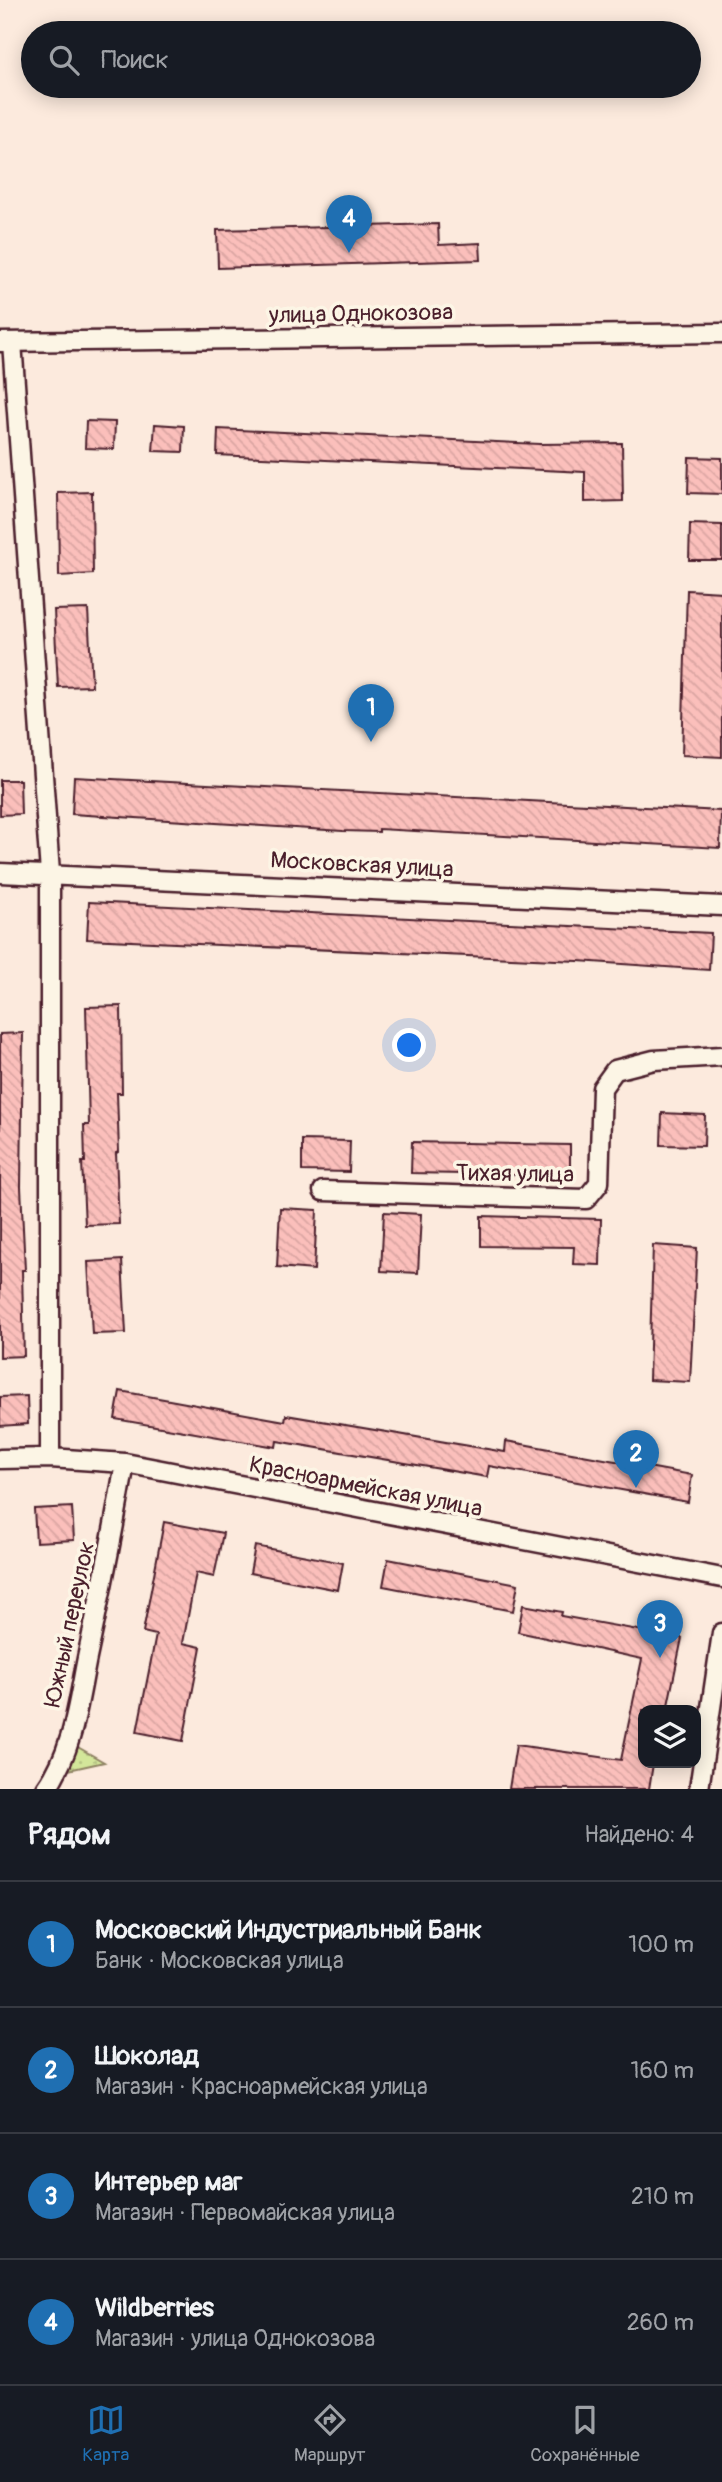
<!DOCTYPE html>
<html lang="ru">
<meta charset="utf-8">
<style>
body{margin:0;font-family:Pangolin,sans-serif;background:#242831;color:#f1f3f6}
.controls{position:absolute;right:21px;bottom:21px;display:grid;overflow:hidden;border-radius:14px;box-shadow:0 4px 18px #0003}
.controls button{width:63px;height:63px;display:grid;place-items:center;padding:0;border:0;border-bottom:2px solid #363941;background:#171b24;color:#f1f3f6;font:35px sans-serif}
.you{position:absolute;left:410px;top:1046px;width:24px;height:24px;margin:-18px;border:5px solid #fff;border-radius:50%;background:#1a73e8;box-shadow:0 0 0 10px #1a73e833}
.badge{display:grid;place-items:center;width:46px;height:46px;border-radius:50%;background:#1f6fb2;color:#fff;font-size:23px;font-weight:700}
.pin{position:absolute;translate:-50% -58px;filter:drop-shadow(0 2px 4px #0008)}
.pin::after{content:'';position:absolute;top:37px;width:24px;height:21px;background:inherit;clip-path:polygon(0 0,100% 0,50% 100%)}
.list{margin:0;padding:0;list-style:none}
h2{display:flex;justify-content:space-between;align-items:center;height:91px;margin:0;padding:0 28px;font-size:30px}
h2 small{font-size:23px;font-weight:400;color:#9ea1a6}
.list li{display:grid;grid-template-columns:46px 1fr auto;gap:21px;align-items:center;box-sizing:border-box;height:126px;padding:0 28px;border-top:2px solid #363941}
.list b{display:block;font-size:26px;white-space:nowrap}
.list p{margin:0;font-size:23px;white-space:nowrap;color:#9ea1a6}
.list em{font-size:23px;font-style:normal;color:#9ea1a6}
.icon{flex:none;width:38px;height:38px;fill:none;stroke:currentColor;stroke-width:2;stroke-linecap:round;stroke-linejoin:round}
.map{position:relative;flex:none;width:722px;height:1789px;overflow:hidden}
.search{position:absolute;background:#171b24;box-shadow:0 4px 18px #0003;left:21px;right:21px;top:21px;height:77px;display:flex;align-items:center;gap:18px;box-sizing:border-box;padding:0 24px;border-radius:38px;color:#9ea1a6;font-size:26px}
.sheet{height:595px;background:#171b24}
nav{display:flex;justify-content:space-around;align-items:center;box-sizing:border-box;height:98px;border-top:2px solid #363941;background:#171b24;font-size:19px;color:#9ea1a6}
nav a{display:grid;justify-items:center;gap:4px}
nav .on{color:#1f6fb2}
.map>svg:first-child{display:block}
</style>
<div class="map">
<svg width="722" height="1789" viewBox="0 0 722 1789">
<defs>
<pattern id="grass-dots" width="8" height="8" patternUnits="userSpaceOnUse" patternTransform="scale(1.75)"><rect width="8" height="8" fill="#d3e69a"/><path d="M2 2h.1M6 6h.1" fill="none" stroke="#b7c585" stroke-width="1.8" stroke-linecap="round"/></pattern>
<pattern id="building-back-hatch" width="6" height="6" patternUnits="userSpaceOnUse" patternTransform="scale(1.75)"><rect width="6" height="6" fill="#fbbfbb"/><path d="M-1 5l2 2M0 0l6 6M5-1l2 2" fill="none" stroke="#d9a4a1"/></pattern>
</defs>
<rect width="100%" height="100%" fill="#fceadd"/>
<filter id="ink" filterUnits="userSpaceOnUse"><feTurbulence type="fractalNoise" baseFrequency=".0143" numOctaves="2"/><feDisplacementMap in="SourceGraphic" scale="14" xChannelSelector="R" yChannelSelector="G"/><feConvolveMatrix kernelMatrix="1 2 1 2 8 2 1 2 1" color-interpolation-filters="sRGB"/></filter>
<g filter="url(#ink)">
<path fill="url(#grass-dots)" stroke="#8e8262" stroke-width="2" d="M 76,1746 L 104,1762 L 69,1770 Z"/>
<path fill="url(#building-back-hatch)" stroke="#4a1f2b" stroke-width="2" d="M 438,224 L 439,245 L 480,243 L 481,260 L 218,268 L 217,230 Z
M 86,421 L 115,422 L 114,449 L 85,448 Z
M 155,424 L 184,426 L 183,452 L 153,451 Z
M 218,429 L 540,444 L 622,443 L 623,501 L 585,502 L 585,472 L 217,455 Z
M 689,457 L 722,458 L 722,494 L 688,493 Z
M 92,492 L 93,574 L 59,576 L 58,493 Z
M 690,524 L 722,525 L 722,560 L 689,560 Z
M 687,590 L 722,592 L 722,757 L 682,755 Z
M 88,609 L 92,686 L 58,687 L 54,610 Z
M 74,777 L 721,811 L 720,848 L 379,829 L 379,832 L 343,831 L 72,814 Z
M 0,780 L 20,780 L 21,814 L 0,815 Z
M 89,902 L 711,933 L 709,970 L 578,961 L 87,939 Z
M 121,1006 L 122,1093 L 117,1093 L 119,1152 L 116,1153 L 119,1224 L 85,1225 L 82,1162 L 85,1162 L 84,1125 L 89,1125 L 86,1007 Z
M 23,1033 L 21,1187 L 25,1270 L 22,1270 L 24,1356 L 0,1357 L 0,1034 Z
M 662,1113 L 705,1115 L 704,1146 L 661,1145 Z
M 302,1140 L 350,1141 L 349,1172 L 302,1171 Z
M 412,1142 L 570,1145 L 570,1176 L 411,1173 Z
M 280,1208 L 317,1210 L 314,1270 L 277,1267 Z
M 384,1212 L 421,1214 L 418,1273 L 381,1271 Z
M 481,1216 L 601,1219 L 600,1265 L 573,1264 L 574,1247 L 481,1246 Z
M 653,1245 L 697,1248 L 690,1382 L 649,1380 Z
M 122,1260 L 126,1333 L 92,1334 L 88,1262 Z
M 120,1391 L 285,1421 L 286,1415 L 505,1452 L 506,1441 L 692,1475 L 688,1502 L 489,1466 L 487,1477 L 277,1441 L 276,1447 L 115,1419 Z
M 27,1396 L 28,1424 L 0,1426 L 0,1397 Z
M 72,1507 L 74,1540 L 36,1542 L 34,1509 Z
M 164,1522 L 223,1533 L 214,1577 L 196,1573 L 183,1643 L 201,1647 L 183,1741 L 137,1732 L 156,1635 L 143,1632 Z
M 255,1546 L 343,1563 L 338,1590 L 250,1573 Z
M 388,1559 L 518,1584 L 513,1611 L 383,1586 Z
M 523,1605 L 562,1612 L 561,1616 L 682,1638 L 667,1710 L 643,1710 L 643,1763 L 653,1764 L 649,1789 L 509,1789 L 516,1745 L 621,1760 L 642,1659 L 518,1632 Z"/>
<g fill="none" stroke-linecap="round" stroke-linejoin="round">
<g stroke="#4a1f2b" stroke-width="23">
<path id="street" d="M 0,342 L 722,333
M 12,342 L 50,873 L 50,1458
M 0,873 L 722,906
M 323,1191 L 586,1199 L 599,1183 L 602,1088 L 615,1070 L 654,1060 L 722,1056
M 0,1459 L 50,1458 L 125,1463 L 722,1578
M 46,1789 C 73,1751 78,1703 87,1658 C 101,1593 114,1528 125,1463
M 699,1789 L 722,1633"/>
</g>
<use href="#street" stroke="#fcf5e5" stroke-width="18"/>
</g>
</g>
<g text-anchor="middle" stroke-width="7" stroke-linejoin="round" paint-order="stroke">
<g font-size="23" fill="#4a1f2b" stroke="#fcf5e5">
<text transform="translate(361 313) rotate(-1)" y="8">улица Однокозова</text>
<text transform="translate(362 864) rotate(3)" y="8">Московская улица</text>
<text transform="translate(515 1173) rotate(1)" y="8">Тихая улица</text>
<text transform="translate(366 1486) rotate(11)" y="8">Красноармейская улица</text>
<text transform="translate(69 1624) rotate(-78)" y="8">Южный переулок</text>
</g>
</g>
</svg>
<div class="controls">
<button><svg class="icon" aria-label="layers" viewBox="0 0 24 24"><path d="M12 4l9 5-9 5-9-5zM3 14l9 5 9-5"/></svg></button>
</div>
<div class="you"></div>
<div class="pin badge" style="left:371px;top:742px">1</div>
<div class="pin badge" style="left:636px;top:1488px">2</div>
<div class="pin badge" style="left:660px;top:1658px">3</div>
<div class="pin badge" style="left:349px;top:253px">4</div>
<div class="search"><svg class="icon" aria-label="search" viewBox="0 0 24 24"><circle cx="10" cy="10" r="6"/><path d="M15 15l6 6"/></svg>Поиск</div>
</div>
<section class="sheet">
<h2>Рядом<small>Найдено: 4</small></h2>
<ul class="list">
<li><span class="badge">1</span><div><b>Московский Индустриальный Банк</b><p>Банк · Московская улица</p></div><em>100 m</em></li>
<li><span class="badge">2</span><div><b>Шоколад</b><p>Магазин · Красноармейская улица</p></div><em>160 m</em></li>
<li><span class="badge">3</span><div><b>Интерьер маг</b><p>Магазин · Первомайская улица</p></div><em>210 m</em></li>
<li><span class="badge">4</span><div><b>Wildberries</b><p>Магазин · улица Однокозова</p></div><em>260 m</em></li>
</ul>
</section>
<nav>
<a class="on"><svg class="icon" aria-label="map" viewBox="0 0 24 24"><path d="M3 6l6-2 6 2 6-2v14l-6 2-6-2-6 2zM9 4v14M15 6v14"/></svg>Карта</a>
<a><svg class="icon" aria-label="directions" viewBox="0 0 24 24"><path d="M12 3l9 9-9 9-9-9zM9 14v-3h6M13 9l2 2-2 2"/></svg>Маршрут</a>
<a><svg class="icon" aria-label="saved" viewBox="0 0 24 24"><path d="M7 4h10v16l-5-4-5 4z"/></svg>Сохранённые</a>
</nav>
